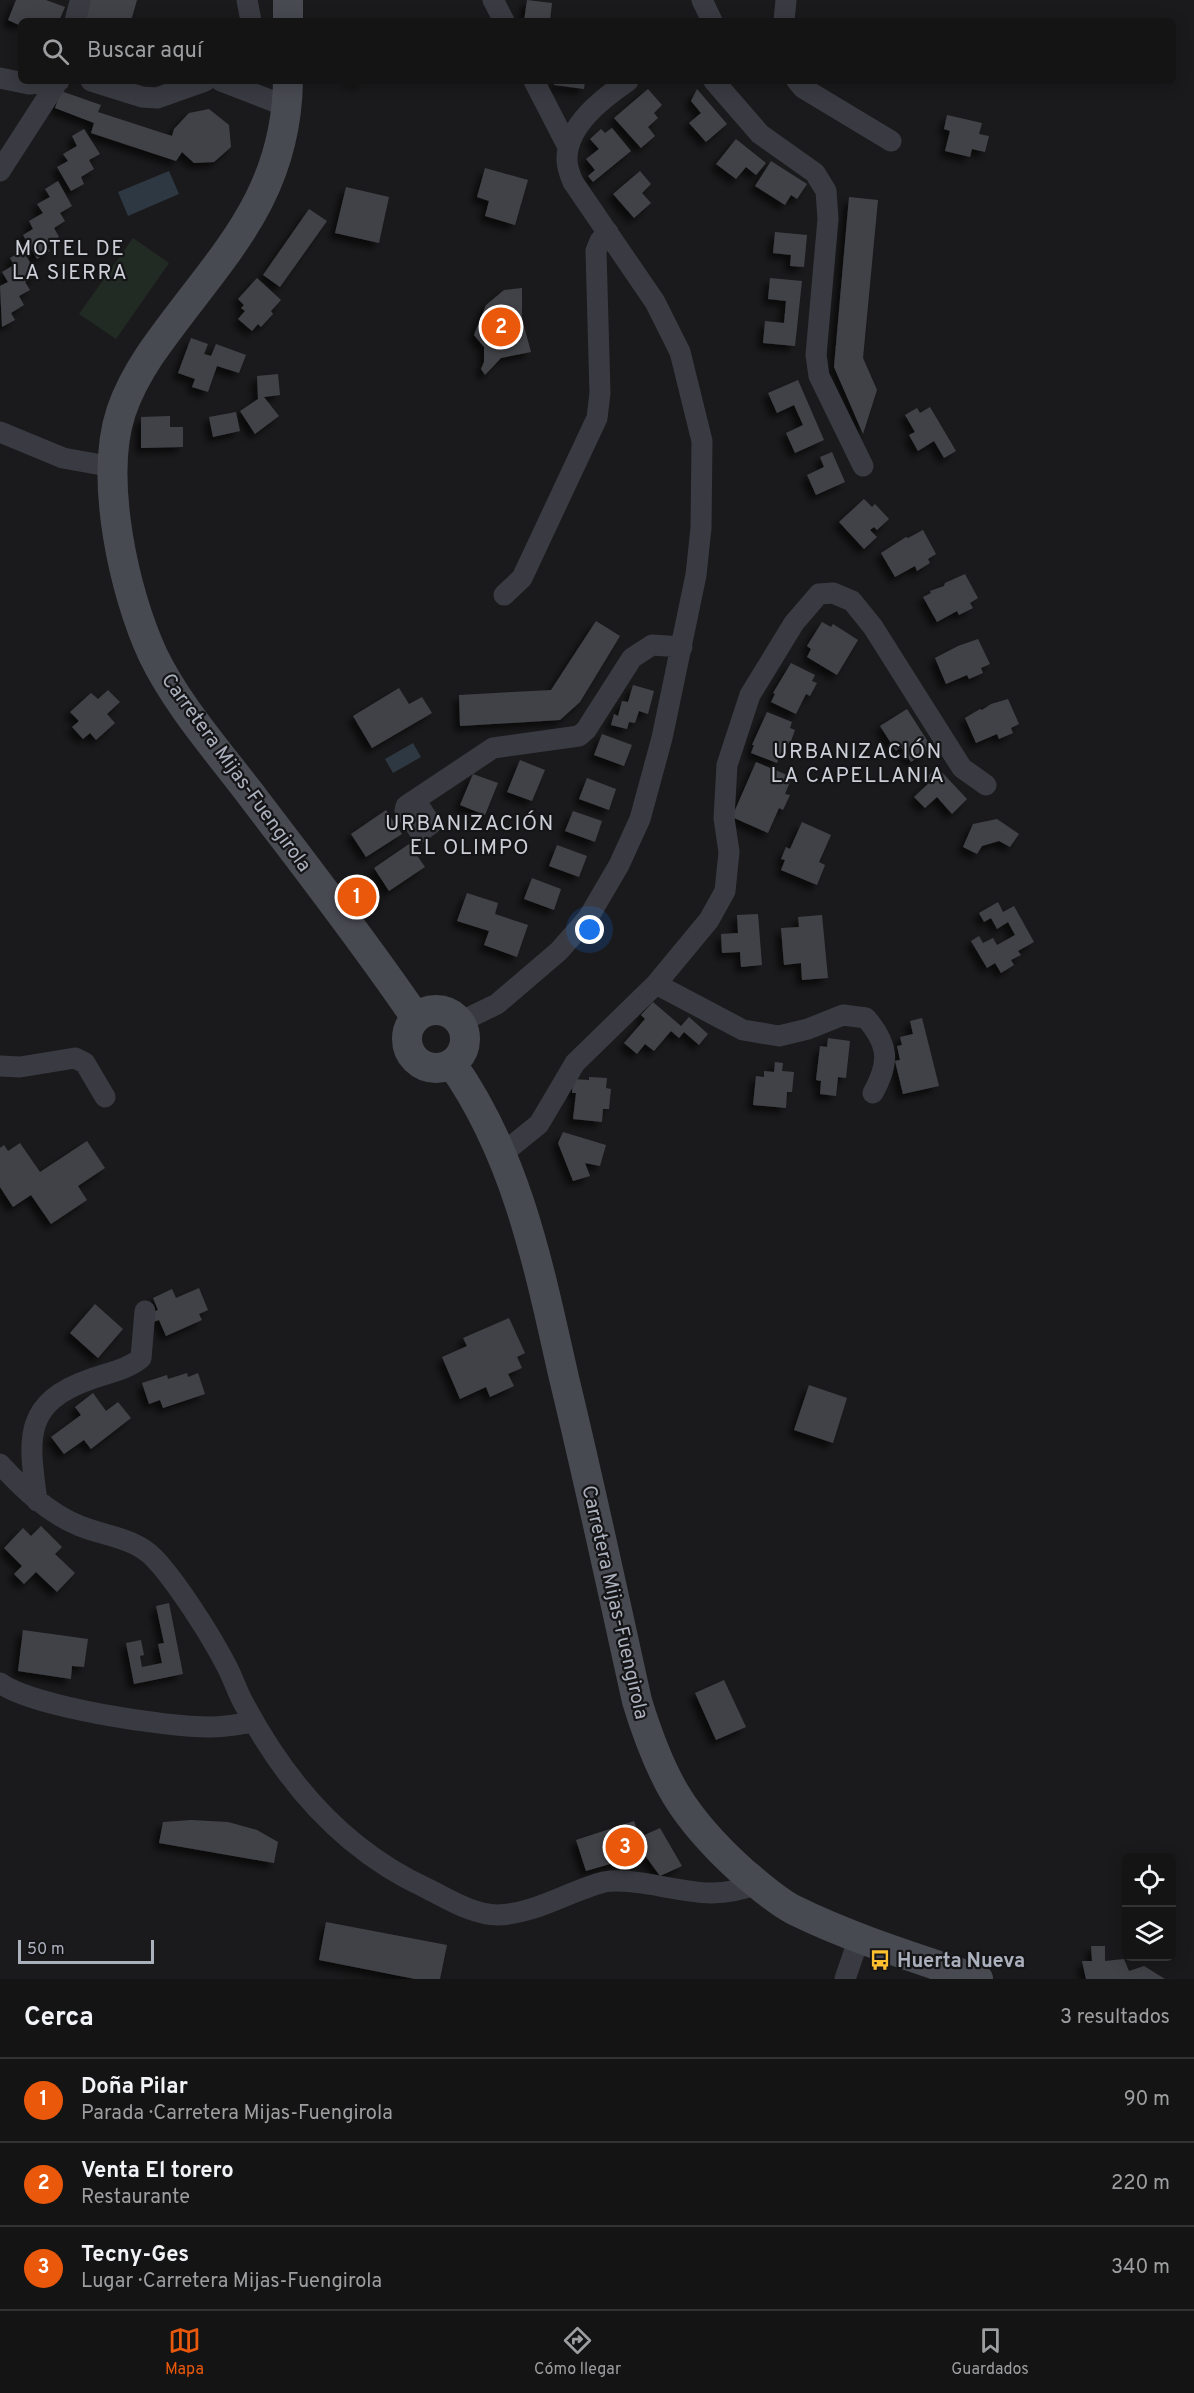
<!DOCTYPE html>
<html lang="es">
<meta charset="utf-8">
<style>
body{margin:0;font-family:Overpass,sans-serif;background:#1d1d1e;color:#f1f3f6}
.controls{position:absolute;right:18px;bottom:18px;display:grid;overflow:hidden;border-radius:9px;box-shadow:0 3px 15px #0003}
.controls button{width:54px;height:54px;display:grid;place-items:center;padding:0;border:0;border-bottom:2px solid #333334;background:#141415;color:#f1f3f6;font:30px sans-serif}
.scale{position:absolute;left:18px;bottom:15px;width:136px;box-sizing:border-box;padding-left:6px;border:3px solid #abb0bd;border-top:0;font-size:16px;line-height:21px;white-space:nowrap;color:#abb0bd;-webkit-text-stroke:4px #151517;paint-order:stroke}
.you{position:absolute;left:590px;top:930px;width:21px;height:21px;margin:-15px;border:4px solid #fff;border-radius:50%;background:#1a73e8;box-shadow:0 0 0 9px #1a73e833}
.badge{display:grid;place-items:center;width:39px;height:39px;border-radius:50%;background:#ea580c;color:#fff;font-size:20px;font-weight:700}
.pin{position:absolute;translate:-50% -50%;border:3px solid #fff;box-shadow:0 2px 6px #0006}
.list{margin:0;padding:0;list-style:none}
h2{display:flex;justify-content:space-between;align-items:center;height:78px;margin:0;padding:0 24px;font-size:26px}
h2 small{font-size:20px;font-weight:400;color:#9d9ea0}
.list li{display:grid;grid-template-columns:39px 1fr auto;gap:18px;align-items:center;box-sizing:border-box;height:84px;padding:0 24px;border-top:2px solid #333334}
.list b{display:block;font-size:22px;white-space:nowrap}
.list p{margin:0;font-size:20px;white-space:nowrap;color:#9d9ea0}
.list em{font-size:20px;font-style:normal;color:#9d9ea0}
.icon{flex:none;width:33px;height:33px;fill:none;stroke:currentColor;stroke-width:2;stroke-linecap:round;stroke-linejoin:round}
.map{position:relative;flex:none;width:1194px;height:1979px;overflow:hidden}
.search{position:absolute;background:#141415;box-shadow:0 3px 15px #0003;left:18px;right:18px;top:18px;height:66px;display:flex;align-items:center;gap:15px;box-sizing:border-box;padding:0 21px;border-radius:9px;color:#9d9ea0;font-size:22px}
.sheet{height:330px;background:#141415}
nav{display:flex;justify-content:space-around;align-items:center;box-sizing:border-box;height:84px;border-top:2px solid #333334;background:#141415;font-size:16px;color:#9d9ea0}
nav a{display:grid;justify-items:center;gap:3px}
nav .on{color:#ea580c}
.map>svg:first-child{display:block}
</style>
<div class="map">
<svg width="1194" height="1979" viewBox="0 0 1194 1979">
<defs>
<filter id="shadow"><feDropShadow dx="-5.5" dy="5.5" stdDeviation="3" flood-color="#0009"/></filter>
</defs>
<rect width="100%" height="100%" fill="#1a1a1c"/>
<path fill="#212b23" d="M 133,238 L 169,263 L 116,339 L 79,314 Z"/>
<path fill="#2e3842" d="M 169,171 L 179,194 L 128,216 L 118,192 Z
M 413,743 L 421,757 L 393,773 L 385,759 Z"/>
<path fill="#414247" filter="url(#shadow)" d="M 16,0 L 46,0 L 65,7 L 59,21 L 21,21 L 21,26 L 8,20 Z
M 87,0 L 137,0 L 131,21 L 82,21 Z
M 527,0 L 552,3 L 550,21 L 524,21 Z
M 343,81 L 367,81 L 360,84 Z
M 554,81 L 585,81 L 584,89 L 554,85 Z
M 648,89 L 662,105 L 654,113 L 658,118 L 648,127 L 655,136 L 641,148 L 614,118 Z
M 697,89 L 727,124 L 706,142 L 689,123 L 701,113 L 691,101 Z
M 61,91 L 101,105 L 98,112 L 172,136 L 174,129 L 189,113 L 209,109 L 229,125 L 231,147 L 214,162 L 194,163 L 182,152 L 176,161 L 91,133 L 94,123 L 55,108 Z
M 947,115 L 982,123 L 979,134 L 989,136 L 985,152 L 972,149 L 970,157 L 945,151 L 950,131 L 944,129 Z
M 612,128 L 631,151 L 593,182 L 588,176 L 595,170 L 586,159 L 599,149 L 590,139 L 601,129 L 605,133 Z
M 84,129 L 100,154 L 89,160 L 94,169 L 81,177 L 84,184 L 71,191 L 57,167 L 68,161 L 63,154 L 77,146 L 72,136 Z
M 736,139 L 766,163 L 756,175 L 746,167 L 736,179 L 716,164 Z
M 771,161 L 807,184 L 797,199 L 791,195 L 785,205 L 755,186 Z
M 485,168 L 528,180 L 515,225 L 485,216 L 489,201 L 477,197 Z
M 640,171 L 651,184 L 642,193 L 651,203 L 634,218 L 613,194 Z
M 58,181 L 72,206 L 60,213 L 65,221 L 54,228 L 59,237 L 46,245 L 50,251 L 37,259 L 23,235 L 33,229 L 29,221 L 43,213 L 37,204 L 50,197 L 45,189 Z
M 346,187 L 389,197 L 379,243 L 335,233 Z
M 849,197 L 878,200 L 863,358 L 877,390 L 863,434 L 834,367 Z
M 309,209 L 327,221 L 280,287 L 263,275 Z
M 775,232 L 807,235 L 804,267 L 790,266 L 791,255 L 773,253 Z
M 23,250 L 37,275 L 25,282 L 30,290 L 19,296 L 24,305 L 11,313 L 15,320 L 2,327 L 0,286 L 8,282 L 2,272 L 14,265 L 10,258 Z
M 257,278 L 281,300 L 271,311 L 273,314 L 261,327 L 258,324 L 252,331 L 238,319 L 245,311 L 241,308 L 244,305 L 238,299 Z
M 770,278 L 802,281 L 795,346 L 763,343 L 765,321 L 784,323 L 786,301 L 768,299 Z
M 522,288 L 522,319 L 531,352 L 501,358 L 485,375 L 481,369 L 484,362 L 484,347 L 474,335 L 486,305 L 504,290 Z
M 191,338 L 208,344 L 204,354 L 211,356 L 216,344 L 246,355 L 239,373 L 217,366 L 208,392 L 192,387 L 195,379 L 178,373 Z
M 278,374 L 280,395 L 264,397 L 279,416 L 255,434 L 240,411 L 258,399 L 257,376 Z
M 798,380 L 824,440 L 795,453 L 786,433 L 803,425 L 794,405 L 777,413 L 768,393 Z
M 930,407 L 956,451 L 944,458 L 934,441 L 918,451 L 909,435 L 915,432 L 905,415 L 917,408 L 920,413 Z
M 236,412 L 240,431 L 213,437 L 209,417 Z
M 170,416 L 170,427 L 183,427 L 183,447 L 141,448 L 141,417 Z
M 832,452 L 845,482 L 816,495 L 807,475 L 824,467 L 820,457 Z
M 864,499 L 872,507 L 875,504 L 889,519 L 877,530 L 874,527 L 870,530 L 877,537 L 864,549 L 839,522 Z
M 923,530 L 936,554 L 928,559 L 930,563 L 917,571 L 915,566 L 895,577 L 881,553 L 906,537 L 908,538 Z
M 965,574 L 978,598 L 970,603 L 973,608 L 959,615 L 957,611 L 937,622 L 923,597 L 931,593 L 930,591 L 944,586 L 945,583 Z
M 596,621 L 620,636 L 580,702 L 560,720 L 460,726 L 459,695 L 551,690 Z
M 822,622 L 831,627 L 833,624 L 858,640 L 837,675 L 807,657 L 811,649 L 807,646 Z
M 978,639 L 990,664 L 981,668 L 983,673 L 969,679 L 967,675 L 946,684 L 935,658 L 958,646 Z
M 791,663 L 815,675 L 812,681 L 817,683 L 810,696 L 806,694 L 796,714 L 771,702 L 775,694 L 773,693 Z
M 633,685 L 654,691 L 648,714 L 639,711 L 635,723 L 629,722 L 627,729 L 611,725 L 614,714 L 618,716 L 622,701 L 628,702 Z
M 399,688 L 409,704 L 422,697 L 432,713 L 372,748 L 353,716 Z
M 108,690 L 120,702 L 107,714 L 115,723 L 96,740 L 90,733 L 83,739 L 72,727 L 79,721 L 70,712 L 91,693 L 98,699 Z
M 1008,699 L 1019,724 L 1011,728 L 1013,733 L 999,739 L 997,734 L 976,743 L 965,718 L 980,709 L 982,710 L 991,704 Z
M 907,709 L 932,748 L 911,762 L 901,747 L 896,751 L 880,726 Z
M 767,712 L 792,722 L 790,728 L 795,730 L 790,744 L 785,742 L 777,763 L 751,753 L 754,745 L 752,745 Z
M 602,734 L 632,745 L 624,766 L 594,755 Z
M 520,760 L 545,770 L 532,801 L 507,792 Z
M 756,762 L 792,777 L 785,794 L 790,795 L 783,810 L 779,808 L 768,833 L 732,817 Z
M 937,767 L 967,799 L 952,814 L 937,797 L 925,808 L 914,797 L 931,781 L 927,777 Z
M 473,774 L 498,783 L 485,815 L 460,805 Z
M 587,778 L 616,789 L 609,810 L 579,799 Z
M 386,810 L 402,834 L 366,857 L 351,834 Z
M 573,811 L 602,821 L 595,842 L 565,831 Z
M 997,819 L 1019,834 L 1010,847 L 999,841 L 982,846 L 977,854 L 963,847 L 973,824 Z
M 802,822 L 831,835 L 819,862 L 825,865 L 817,885 L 781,870 L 785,860 L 781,859 L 786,847 L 790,849 Z
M 409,844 L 425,867 L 389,891 L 374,868 Z
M 557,845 L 587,856 L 579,877 L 549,866 Z
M 532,878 L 561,889 L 554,910 L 524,899 Z
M 467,893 L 498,903 L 495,914 L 528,925 L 517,957 L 484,945 L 489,931 L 457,921 Z
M 998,902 L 1003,912 L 1014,906 L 1034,942 L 1018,951 L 1021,955 L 1011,960 L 1014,965 L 1001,973 L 995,963 L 987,968 L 971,941 L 979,936 L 983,943 L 993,938 L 997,945 L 1015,935 L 1008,922 L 997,929 L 991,918 L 984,922 L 979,913 Z
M 758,914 L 762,965 L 741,967 L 740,952 L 722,953 L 721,934 L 738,933 L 737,915 Z
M 822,915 L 828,978 L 802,980 L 801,963 L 784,965 L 781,928 L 799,927 L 798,917 Z
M 653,1002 L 681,1026 L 689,1017 L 708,1034 L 699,1045 L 684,1032 L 679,1038 L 671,1031 L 654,1051 L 645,1044 L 637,1054 L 624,1043 L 645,1019 L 641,1015 Z
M 922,1018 L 939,1086 L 903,1094 L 895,1061 L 900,1060 L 897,1046 L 902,1045 L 900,1037 L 913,1034 L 910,1021 Z
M 828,1038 L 850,1041 L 846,1078 L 838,1077 L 836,1096 L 820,1094 L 821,1081 L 816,1080 L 820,1046 L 827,1047 Z
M 775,1062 L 783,1063 L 782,1071 L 794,1072 L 792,1092 L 787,1092 L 786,1108 L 753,1105 L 756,1076 L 764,1077 L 764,1071 L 774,1072 Z
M 589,1077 L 607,1078 L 606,1088 L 611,1089 L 609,1109 L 603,1109 L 602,1122 L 573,1119 L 576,1093 L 572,1093 L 573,1079 L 589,1080 Z
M 563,1132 L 606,1145 L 600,1166 L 585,1163 L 590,1176 L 573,1181 L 558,1143 Z
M 87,1141 L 105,1168 L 78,1186 L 87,1200 L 51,1224 L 31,1195 L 13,1207 L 0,1187 L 0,1148 L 4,1145 L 8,1151 L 20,1143 L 40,1172 Z
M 199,1288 L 208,1310 L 199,1314 L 202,1320 L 166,1336 L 159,1320 L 153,1322 L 149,1314 L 158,1310 L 153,1298 L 172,1289 L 176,1298 Z
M 95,1304 L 123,1329 L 98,1358 L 70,1333 Z
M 509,1318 L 525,1353 L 517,1357 L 522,1368 L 508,1374 L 514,1386 L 490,1397 L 486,1387 L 460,1399 L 442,1357 L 467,1346 L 463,1338 Z
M 187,1373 L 188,1377 L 198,1373 L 205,1394 L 163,1408 L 160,1400 L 149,1404 L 142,1383 L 167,1375 L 168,1379 Z
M 809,1385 L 847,1398 L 833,1443 L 794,1430 Z
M 93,1393 L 106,1411 L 118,1402 L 131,1418 L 91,1449 L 84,1440 L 64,1454 L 51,1437 L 81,1415 L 75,1407 Z
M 41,1526 L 62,1547 L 55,1554 L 75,1573 L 57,1592 L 36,1572 L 24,1584 L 14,1574 L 22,1566 L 4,1548 L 23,1528 L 31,1536 Z
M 169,1603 L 183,1674 L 134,1684 L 126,1643 L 141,1640 L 144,1655 L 140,1656 L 142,1667 L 162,1663 L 158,1644 L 164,1643 L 156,1606 Z
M 23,1630 L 88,1639 L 84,1667 L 72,1666 L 71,1679 L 18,1671 Z
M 724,1680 L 746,1727 L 716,1740 L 695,1693 Z
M 191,1820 L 228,1822 L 257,1830 L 278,1842 L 274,1863 L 159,1843 L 163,1822 Z
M 634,1821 L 640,1837 L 660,1828 L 682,1866 L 660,1876 L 644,1854 L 586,1871 L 576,1840 Z
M 326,1922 L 447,1945 L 440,1979 L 415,1979 L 319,1960 Z
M 1091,1946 L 1105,1946 L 1105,1961 L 1124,1959 L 1129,1971 L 1144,1966 L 1165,1979 L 1086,1979 L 1082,1961 L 1092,1961 Z"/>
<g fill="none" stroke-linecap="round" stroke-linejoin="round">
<path stroke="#3a3b42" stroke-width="21" d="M 247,0 L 251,21
M 493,0 L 504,21
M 702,0 L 712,21
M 75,21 L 80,2
M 784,21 L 786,0
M 0,78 L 29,84 L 59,81
M 91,81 L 142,97 L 157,98 L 205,81
M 221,81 L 288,107
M 534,81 L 568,147
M 714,81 L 760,134 L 815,173 L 826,191 L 828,219 L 816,355 L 819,376 L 863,466
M 797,81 L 803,88 L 891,141
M 0,171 L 58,81
M 0,432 L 63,458 L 113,467
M 504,595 L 522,578 L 597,418 L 600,393 L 596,251 L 600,241 L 608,232
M 415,800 L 431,824 L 420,832 L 405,811 L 406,806 L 493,748 L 579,736 L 586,730 L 632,658 L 652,645 L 682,647
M 656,984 L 743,1030 L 779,1036 L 808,1029 L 843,1015 L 866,1018 C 889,1045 890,1062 873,1093
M 460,1022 L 497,1004 L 559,951 L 588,918 L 619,865 L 640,819 L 662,738 L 696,575 L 701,528 L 702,441 L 680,352 L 655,302 L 573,182 C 570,175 567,167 567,160 C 566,126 603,98 628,81
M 0,1066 L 20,1067 L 75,1058 L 85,1063 L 105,1097
M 502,1154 L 539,1124 L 575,1063 L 656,984 L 709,920 L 725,891 L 729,852 L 724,818 L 727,765 L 750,695 L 794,623 L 819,594 L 833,593 L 852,601 L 873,627 L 962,768 L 986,785
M 0,1464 C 23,1489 48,1513 80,1526 C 105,1536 135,1538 154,1558 C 176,1581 210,1634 225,1663 C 232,1675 236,1689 243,1702 C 285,1782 344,1850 426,1888 C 448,1899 473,1915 498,1915 C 535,1914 569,1891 604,1882 C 619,1879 634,1882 648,1884 C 690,1891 716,1900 757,1884
M 37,1501 C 29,1441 21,1403 91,1379 C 107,1373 127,1370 141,1358 L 145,1311
M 0,1683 C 32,1707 170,1728 212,1727 C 226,1727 240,1724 253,1722
M 845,1979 L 859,1938"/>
<path stroke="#484a52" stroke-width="30" d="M 288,0 L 288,21
M 288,81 C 286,204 214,262 150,355 C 138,373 128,391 121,412 C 99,479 124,593 153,655 C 176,703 216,749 249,792 C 305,866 363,940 416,1018
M407 1039a29 29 0 1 1 58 0a29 29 0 1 1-58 0Z
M 452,1064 C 518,1158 539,1268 564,1378 C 590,1485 613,1593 637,1701 C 661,1779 682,1817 743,1872 C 759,1885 776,1901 794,1910 C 853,1939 916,1958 978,1979"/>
</g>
<defs>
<g id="bus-bare" transform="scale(1.62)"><path d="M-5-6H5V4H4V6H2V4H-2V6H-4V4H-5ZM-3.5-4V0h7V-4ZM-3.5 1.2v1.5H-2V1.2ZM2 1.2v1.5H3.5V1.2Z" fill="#fec030" stroke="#151517" stroke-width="2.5" paint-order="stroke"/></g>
</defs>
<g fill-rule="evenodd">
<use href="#bus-bare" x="880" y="1960"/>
</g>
<g text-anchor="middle" stroke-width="4.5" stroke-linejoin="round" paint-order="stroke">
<g font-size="20" fill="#abb0bd" stroke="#151517">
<text transform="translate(237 772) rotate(54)" y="7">Carretera Mijas-Fuengirola</text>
<text transform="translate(616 1602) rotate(77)" y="7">Carretera Mijas-Fuengirola</text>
</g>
<g font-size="20" font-weight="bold" fill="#abb0bd" stroke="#151517" text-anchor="start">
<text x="897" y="1967">Huerta Nueva</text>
</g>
<g font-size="21" letter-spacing="1.5" fill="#cdcfd8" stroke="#151517">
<text x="70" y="255">MOTEL DE<tspan x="70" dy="24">LA SIERRA</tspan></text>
<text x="858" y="758">URBANIZACIÓN<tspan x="858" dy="24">LA CAPELLANIA</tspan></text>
<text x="470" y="830">URBANIZACIÓN<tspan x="470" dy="24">EL OLIMPO</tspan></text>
</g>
</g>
</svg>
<div class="controls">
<button><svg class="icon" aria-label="locate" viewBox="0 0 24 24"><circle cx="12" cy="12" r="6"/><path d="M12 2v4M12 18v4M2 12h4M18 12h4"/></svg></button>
<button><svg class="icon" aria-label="layers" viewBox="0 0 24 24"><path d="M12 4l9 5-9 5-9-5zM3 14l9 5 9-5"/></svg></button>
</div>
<div class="scale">50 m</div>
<div class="you"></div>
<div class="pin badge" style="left:357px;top:897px">1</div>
<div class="pin badge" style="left:501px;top:327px">2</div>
<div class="pin badge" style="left:625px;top:1847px">3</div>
<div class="search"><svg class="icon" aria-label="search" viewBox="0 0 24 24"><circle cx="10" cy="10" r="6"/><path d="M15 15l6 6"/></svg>Buscar aquí</div>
</div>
<section class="sheet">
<h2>Cerca<small>3 resultados</small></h2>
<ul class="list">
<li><span class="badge">1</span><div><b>Doña Pilar</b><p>Parada · Carretera Mijas-Fuengirola</p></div><em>90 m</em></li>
<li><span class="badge">2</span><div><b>Venta El torero</b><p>Restaurante</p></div><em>220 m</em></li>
<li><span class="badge">3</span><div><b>Tecny-Ges</b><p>Lugar · Carretera Mijas-Fuengirola</p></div><em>340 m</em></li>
</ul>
</section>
<nav>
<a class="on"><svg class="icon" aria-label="map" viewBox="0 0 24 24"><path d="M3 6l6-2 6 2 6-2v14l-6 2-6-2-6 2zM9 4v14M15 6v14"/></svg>Mapa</a>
<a><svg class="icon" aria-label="directions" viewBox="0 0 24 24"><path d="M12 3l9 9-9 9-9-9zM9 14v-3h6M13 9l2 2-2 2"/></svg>Cómo llegar</a>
<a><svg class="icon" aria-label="saved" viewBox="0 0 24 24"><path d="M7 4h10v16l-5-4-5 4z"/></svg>Guardados</a>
</nav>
